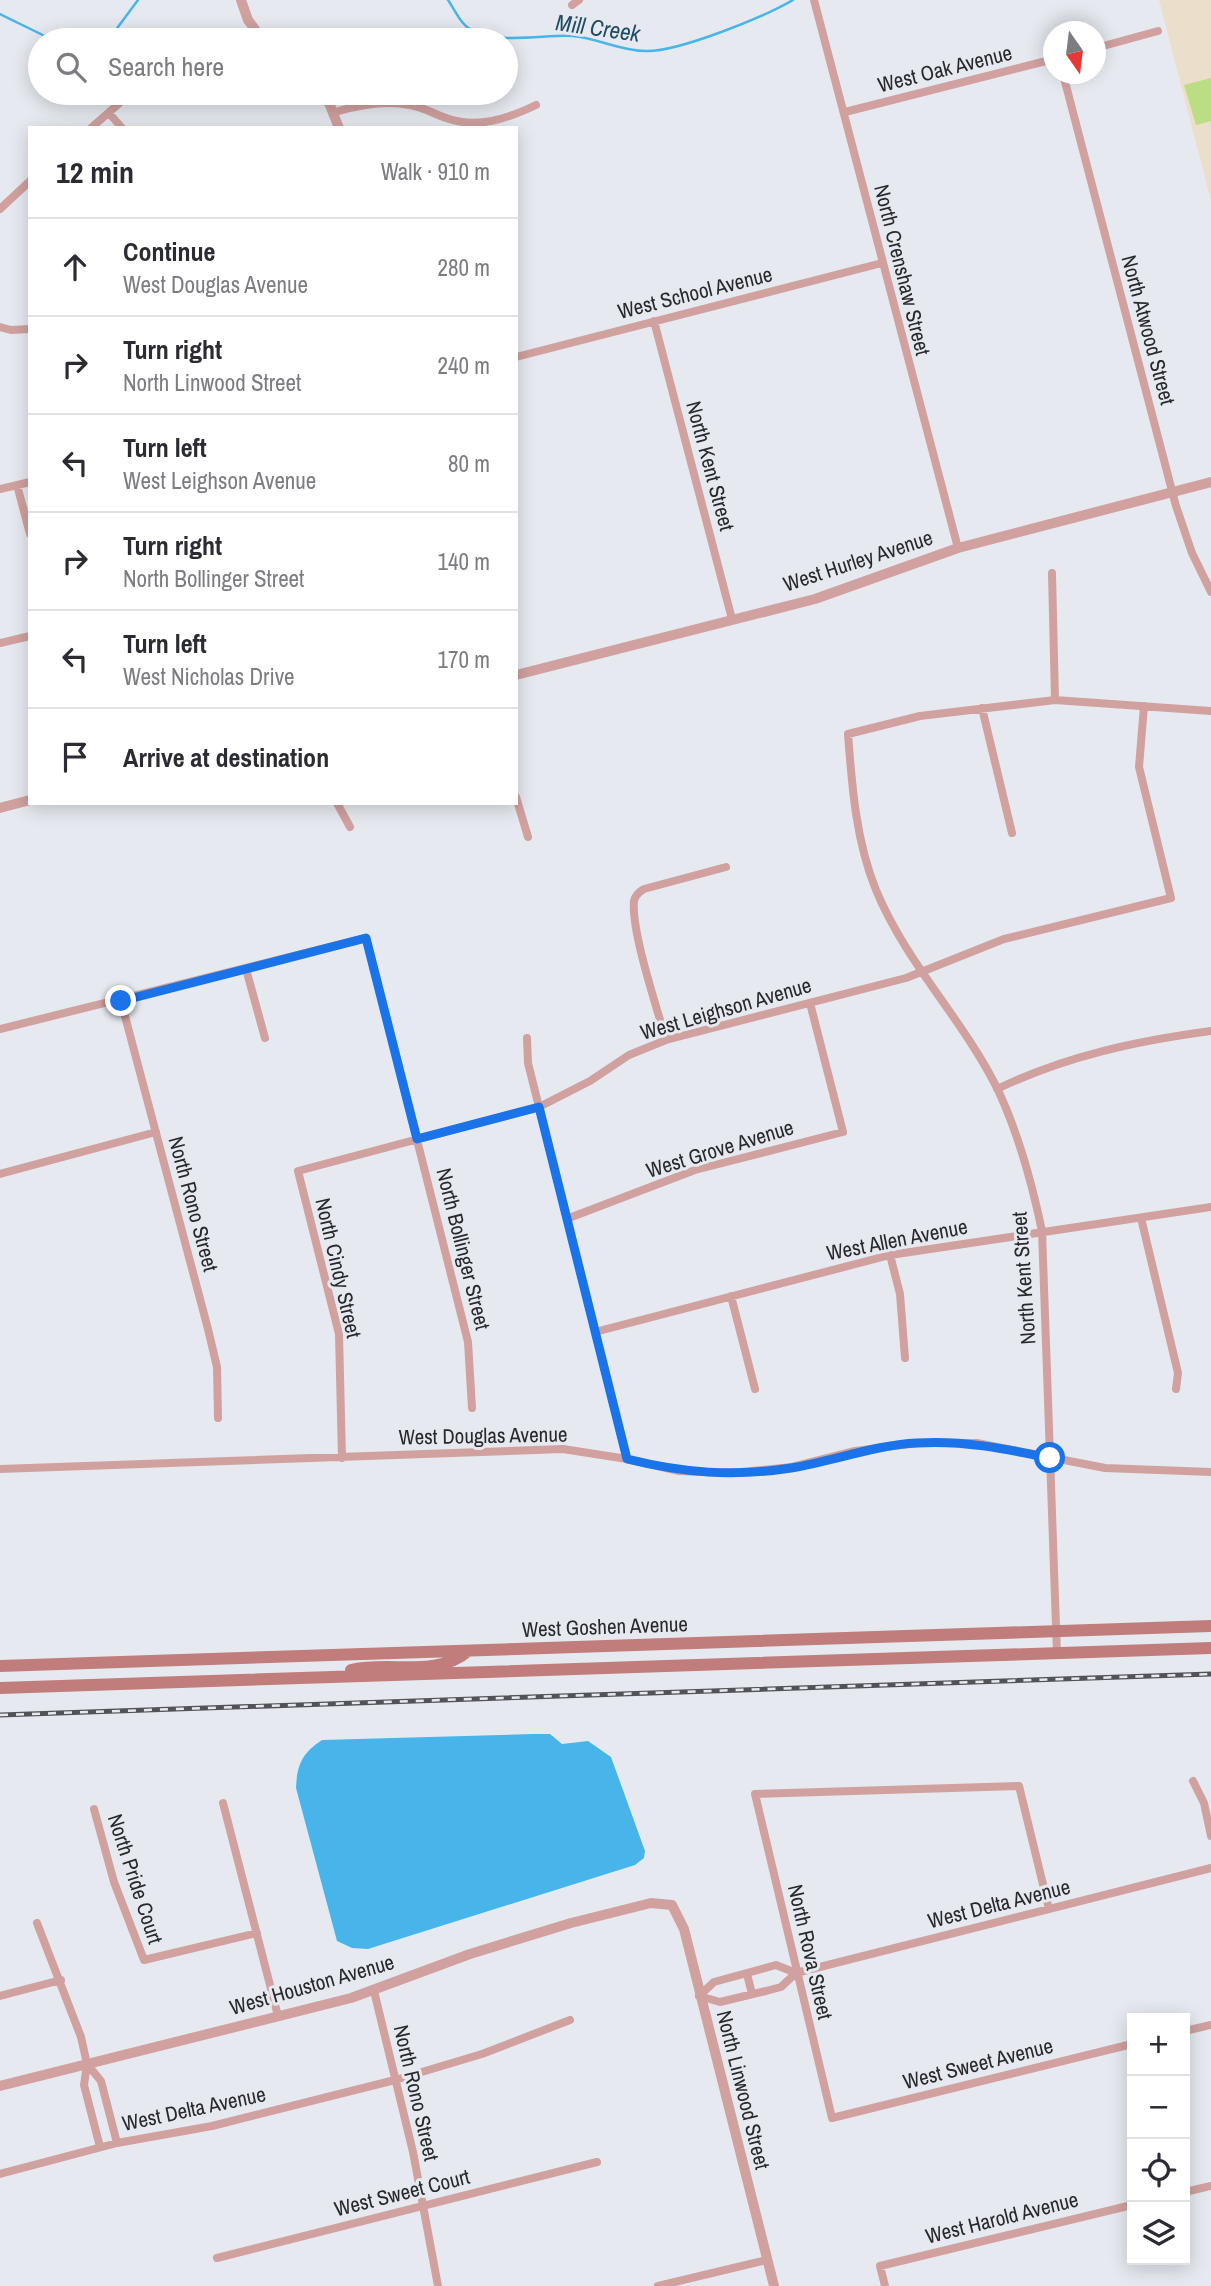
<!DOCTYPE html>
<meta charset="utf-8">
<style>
body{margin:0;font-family:"Archivo Narrow",sans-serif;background:#f7f7f7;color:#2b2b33}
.controls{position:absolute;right:21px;bottom:21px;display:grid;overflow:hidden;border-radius:0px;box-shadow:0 4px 18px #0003}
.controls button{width:63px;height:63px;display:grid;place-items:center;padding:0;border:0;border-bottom:2px solid #e1e1e2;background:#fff;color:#2b2b33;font:35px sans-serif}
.compass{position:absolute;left:1043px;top:21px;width:63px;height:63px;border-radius:50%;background:#fff;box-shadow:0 4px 18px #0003;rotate:166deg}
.stop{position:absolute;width:21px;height:21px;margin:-16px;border:5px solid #1a73e8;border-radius:50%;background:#fff}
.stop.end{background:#1a73e8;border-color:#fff;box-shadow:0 2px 7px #0008}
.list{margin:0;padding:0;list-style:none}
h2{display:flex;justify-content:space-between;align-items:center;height:91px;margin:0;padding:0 28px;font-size:30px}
h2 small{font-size:23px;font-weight:400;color:#7c7c81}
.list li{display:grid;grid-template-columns:46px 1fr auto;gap:21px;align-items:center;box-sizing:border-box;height:98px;padding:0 28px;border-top:2px solid #e1e1e2}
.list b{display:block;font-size:26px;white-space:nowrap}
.list p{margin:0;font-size:23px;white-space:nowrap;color:#7c7c81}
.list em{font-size:23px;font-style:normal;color:#7c7c81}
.icon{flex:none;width:38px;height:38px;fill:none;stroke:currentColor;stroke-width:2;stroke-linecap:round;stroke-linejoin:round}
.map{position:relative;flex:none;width:1211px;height:2286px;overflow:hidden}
.search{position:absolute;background:#fff;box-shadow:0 4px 18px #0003;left:28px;top:28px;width:490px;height:77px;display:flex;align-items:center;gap:18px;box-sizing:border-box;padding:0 24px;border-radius:38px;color:#7c7c81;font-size:26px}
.panel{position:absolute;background:#fff;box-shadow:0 4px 18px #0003;left:28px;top:126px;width:490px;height:679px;border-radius:0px}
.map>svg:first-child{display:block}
</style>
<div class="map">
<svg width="1211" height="2286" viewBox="0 0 1211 2286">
<rect width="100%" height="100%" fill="#e6eaf0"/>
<path fill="#ebdeca" d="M 1159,0 L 1211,0 L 1211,201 Z"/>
<path fill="#bbde84" d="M 1211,78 L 1211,121 L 1196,125 L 1184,85 Z"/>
<path fill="#48b5ea" d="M 533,1734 L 550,1734 L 562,1744 L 588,1741 L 611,1757 L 645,1851 L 644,1858 L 635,1865 L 368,1949 L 352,1948 L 337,1941 L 296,1788 C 297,1765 302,1753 322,1740 Z"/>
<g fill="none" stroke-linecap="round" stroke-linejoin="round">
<path stroke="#48b5ea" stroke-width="2.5" d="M 448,0 C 453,7 457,16 463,23 C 484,48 543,34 572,36 C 598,38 620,51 646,51 C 678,52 764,17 793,0
M 0,14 L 53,40
M 100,40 L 115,31 L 138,0"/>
<path stroke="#d0a19f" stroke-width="8" d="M 814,0 L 958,548
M 572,5 L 579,0
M 242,40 L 256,33
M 1096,48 L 1158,31
M 1063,74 L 1176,506 L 1192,553 L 1211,592
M 335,112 C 359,105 385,100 410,105 C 423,107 434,114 446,118 C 477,129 507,119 536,105
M 845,112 L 1054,59
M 109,113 L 122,128
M 91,128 L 131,93
M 0,209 L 30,181
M 654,321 L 732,619
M 0,327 L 11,330 L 30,329
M 516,357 L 882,263
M 17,485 L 30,534
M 0,489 L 30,482
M 1052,573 L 1055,700
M 0,643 L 30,636
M 982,708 L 1012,833
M 516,797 L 528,837
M 337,803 L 350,827
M 246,969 L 265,1038
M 121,1001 L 208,1329 L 217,1367 L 218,1418
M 0,1029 L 366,938 L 468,1342 L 472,1408
M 527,1038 L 528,1063 L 627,1459
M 666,1040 C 657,1008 631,931 634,901 C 635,895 639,892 644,889 L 726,867
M 997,1089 C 1066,1056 1136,1041 1211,1031
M 0,1174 L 156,1132
M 569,1218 L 695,1170 L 843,1132 L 810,1003
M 1141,1218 L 1178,1373 L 1176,1389
M 890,1255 L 900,1294 L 905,1358
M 731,1296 L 755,1389
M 595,1332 L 890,1255 L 1211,1207
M 342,1458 L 339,1334 L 298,1171 L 539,1107 L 590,1081 L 629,1055 L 666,1040 L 906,978 L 1004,939 L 1171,898 L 1139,767 L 1144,706
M 0,1469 L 563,1449 L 627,1459 L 679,1471 L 730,1473 L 792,1467 L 855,1451 L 918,1443 L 977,1443 L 1105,1468 L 1211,1472
M 1057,1654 L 1042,1231 C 1032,1183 1019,1135 998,1090 C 963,1019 906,963 876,890 C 856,841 852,787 848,734 L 920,716 L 1055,700 L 1211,711
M 1193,1781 L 1204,1803 L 1211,1836
M 223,1803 L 278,2016
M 94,1809 L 114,1882 L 144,1960 L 257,1933
M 1049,1909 L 1019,1786 L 755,1794 L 832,2118 L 1132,2044
M 37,1923 L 81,2037 L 87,2064 L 84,2085 L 100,2147
M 747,1974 L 752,1994
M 374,1991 L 413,2152 L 438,2286
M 0,1996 L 61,1980
M 699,1996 L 720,2002 L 766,1991 L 781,1987 L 796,1973 L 1211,1868
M 699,1996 L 714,1982 L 776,1965 L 796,1973
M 1185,2031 L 1211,2025
M 87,2064 L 101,2081 L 117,2143
M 0,2174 L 117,2143 L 212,2126 L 395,2080 L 482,2054 L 570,2020
M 1185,2192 L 1211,2186
M 217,2258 L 597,2162
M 658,2286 L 767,2260
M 885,2286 L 880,2266 L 1132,2205"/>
<path stroke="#d0a19f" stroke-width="10" d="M 241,0 L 248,20 L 263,40
M 325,93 L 339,128
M 516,675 L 815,599 L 958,548 L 1211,482
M 0,808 L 30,800
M 0,2086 L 351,1998 L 470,1954 L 571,1923 L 651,1903 L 672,1905 L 684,1929 L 774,2286"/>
<path stroke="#c07d7b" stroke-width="12" d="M 0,1666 L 1211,1626
M 351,1670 C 388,1661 437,1678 468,1651
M 0,1688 L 1211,1648"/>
<g stroke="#525357" stroke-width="5">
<path id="rail" d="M 0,1715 L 1211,1674"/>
</g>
<use href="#rail" stroke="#e6eaf0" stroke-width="2.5" stroke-dasharray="8" stroke-linecap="butt"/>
</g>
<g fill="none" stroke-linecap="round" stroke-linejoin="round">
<path stroke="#1a73e8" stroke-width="9" d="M 121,1001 L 366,938 L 417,1139 L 539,1107 L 627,1459 C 684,1473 733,1477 791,1468 C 834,1461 874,1445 917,1443 C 963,1440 1006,1449 1050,1458"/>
</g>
<g text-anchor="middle" stroke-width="6" stroke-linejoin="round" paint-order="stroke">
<g font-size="21" fill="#28292c" stroke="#e6eaf0">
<text transform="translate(945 69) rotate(-14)" y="7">West Oak Avenue</text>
<text transform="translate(902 270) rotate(76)" y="7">North Crenshaw Street</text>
<text transform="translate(695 293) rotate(-14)" y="7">West School Avenue</text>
<text transform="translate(1148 330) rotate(75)" y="7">North Atwood Street</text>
<text transform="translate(710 466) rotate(75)" y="7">North Kent Street</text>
<text transform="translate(858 561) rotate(-18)" y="7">West Hurley Avenue</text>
<text transform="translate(726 1009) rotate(-16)" y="7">West Leighson Avenue</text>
<text transform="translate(720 1149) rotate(-17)" y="7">West Grove Avenue</text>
<text transform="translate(193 1204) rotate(75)" y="7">North Rono Street</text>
<text transform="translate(897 1240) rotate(-11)" y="7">West Allen Avenue</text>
<text transform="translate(463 1249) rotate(76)" y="7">North Bollinger Street</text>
<text transform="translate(338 1268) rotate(77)" y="7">North Cindy Street</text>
<text transform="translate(1024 1278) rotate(-94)" y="7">North Kent Street</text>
<text transform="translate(483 1436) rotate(-1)" y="7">West Douglas Avenue</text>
<text transform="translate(605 1627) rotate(-2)" y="7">West Goshen Avenue</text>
<text transform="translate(135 1879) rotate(72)" y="7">North Pride Court</text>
<text transform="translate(999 1904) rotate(-14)" y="7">West Delta Avenue</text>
<text transform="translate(810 1952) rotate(77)" y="7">North Rova Street</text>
<text transform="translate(312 1985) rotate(-16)" y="7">West Houston Avenue</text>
<text transform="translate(978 2064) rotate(-14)" y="7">West Sweet Avenue</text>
<text transform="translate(743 2090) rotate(76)" y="7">North Linwood Street</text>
<text transform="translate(416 2093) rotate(77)" y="7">North Rono Street</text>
<text transform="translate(194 2109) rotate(-12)" y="7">West Delta Avenue</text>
<text transform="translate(402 2193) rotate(-14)" y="7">West Sweet Court</text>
<text transform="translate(1002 2218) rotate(-14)" y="7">West Harold Avenue</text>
</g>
<g font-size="23" font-style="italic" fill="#1f4c63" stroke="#e6eaf0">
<text transform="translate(598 28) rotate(8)" y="8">Mill Creek</text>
</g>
</g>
</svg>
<div class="controls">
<button>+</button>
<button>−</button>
<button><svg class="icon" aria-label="locate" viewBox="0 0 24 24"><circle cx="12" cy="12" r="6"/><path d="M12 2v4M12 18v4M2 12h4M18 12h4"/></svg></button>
<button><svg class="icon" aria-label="layers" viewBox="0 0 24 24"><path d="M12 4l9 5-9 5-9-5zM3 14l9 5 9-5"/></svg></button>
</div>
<svg class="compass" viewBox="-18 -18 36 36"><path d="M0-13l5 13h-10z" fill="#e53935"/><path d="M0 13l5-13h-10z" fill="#7c7c81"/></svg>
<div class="stop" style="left:1050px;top:1458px"></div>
<div class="stop end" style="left:121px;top:1001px"></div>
<div class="search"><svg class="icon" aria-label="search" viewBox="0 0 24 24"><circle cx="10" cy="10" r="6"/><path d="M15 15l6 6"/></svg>Search here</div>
<section class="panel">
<h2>12 min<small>Walk · 910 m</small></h2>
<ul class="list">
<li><svg class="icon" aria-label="ahead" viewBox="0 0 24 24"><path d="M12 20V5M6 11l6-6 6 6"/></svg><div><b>Continue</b><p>West Douglas Avenue</p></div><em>280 m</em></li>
<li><svg class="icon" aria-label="right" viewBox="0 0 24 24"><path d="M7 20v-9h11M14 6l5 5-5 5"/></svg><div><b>Turn right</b><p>North Linwood Street</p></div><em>240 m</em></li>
<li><svg class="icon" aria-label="left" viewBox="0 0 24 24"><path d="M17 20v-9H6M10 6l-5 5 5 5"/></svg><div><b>Turn left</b><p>West Leighson Avenue</p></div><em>80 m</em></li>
<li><svg class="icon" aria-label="right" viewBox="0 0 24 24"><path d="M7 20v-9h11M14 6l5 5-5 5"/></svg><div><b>Turn right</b><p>North Bollinger Street</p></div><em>140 m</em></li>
<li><svg class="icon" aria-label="left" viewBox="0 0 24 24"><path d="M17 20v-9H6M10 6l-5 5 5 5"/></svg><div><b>Turn left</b><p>West Nicholas Drive</p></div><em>170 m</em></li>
<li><svg class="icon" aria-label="arrive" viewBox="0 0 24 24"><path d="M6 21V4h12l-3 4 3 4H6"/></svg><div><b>Arrive at destination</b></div></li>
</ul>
</section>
</div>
